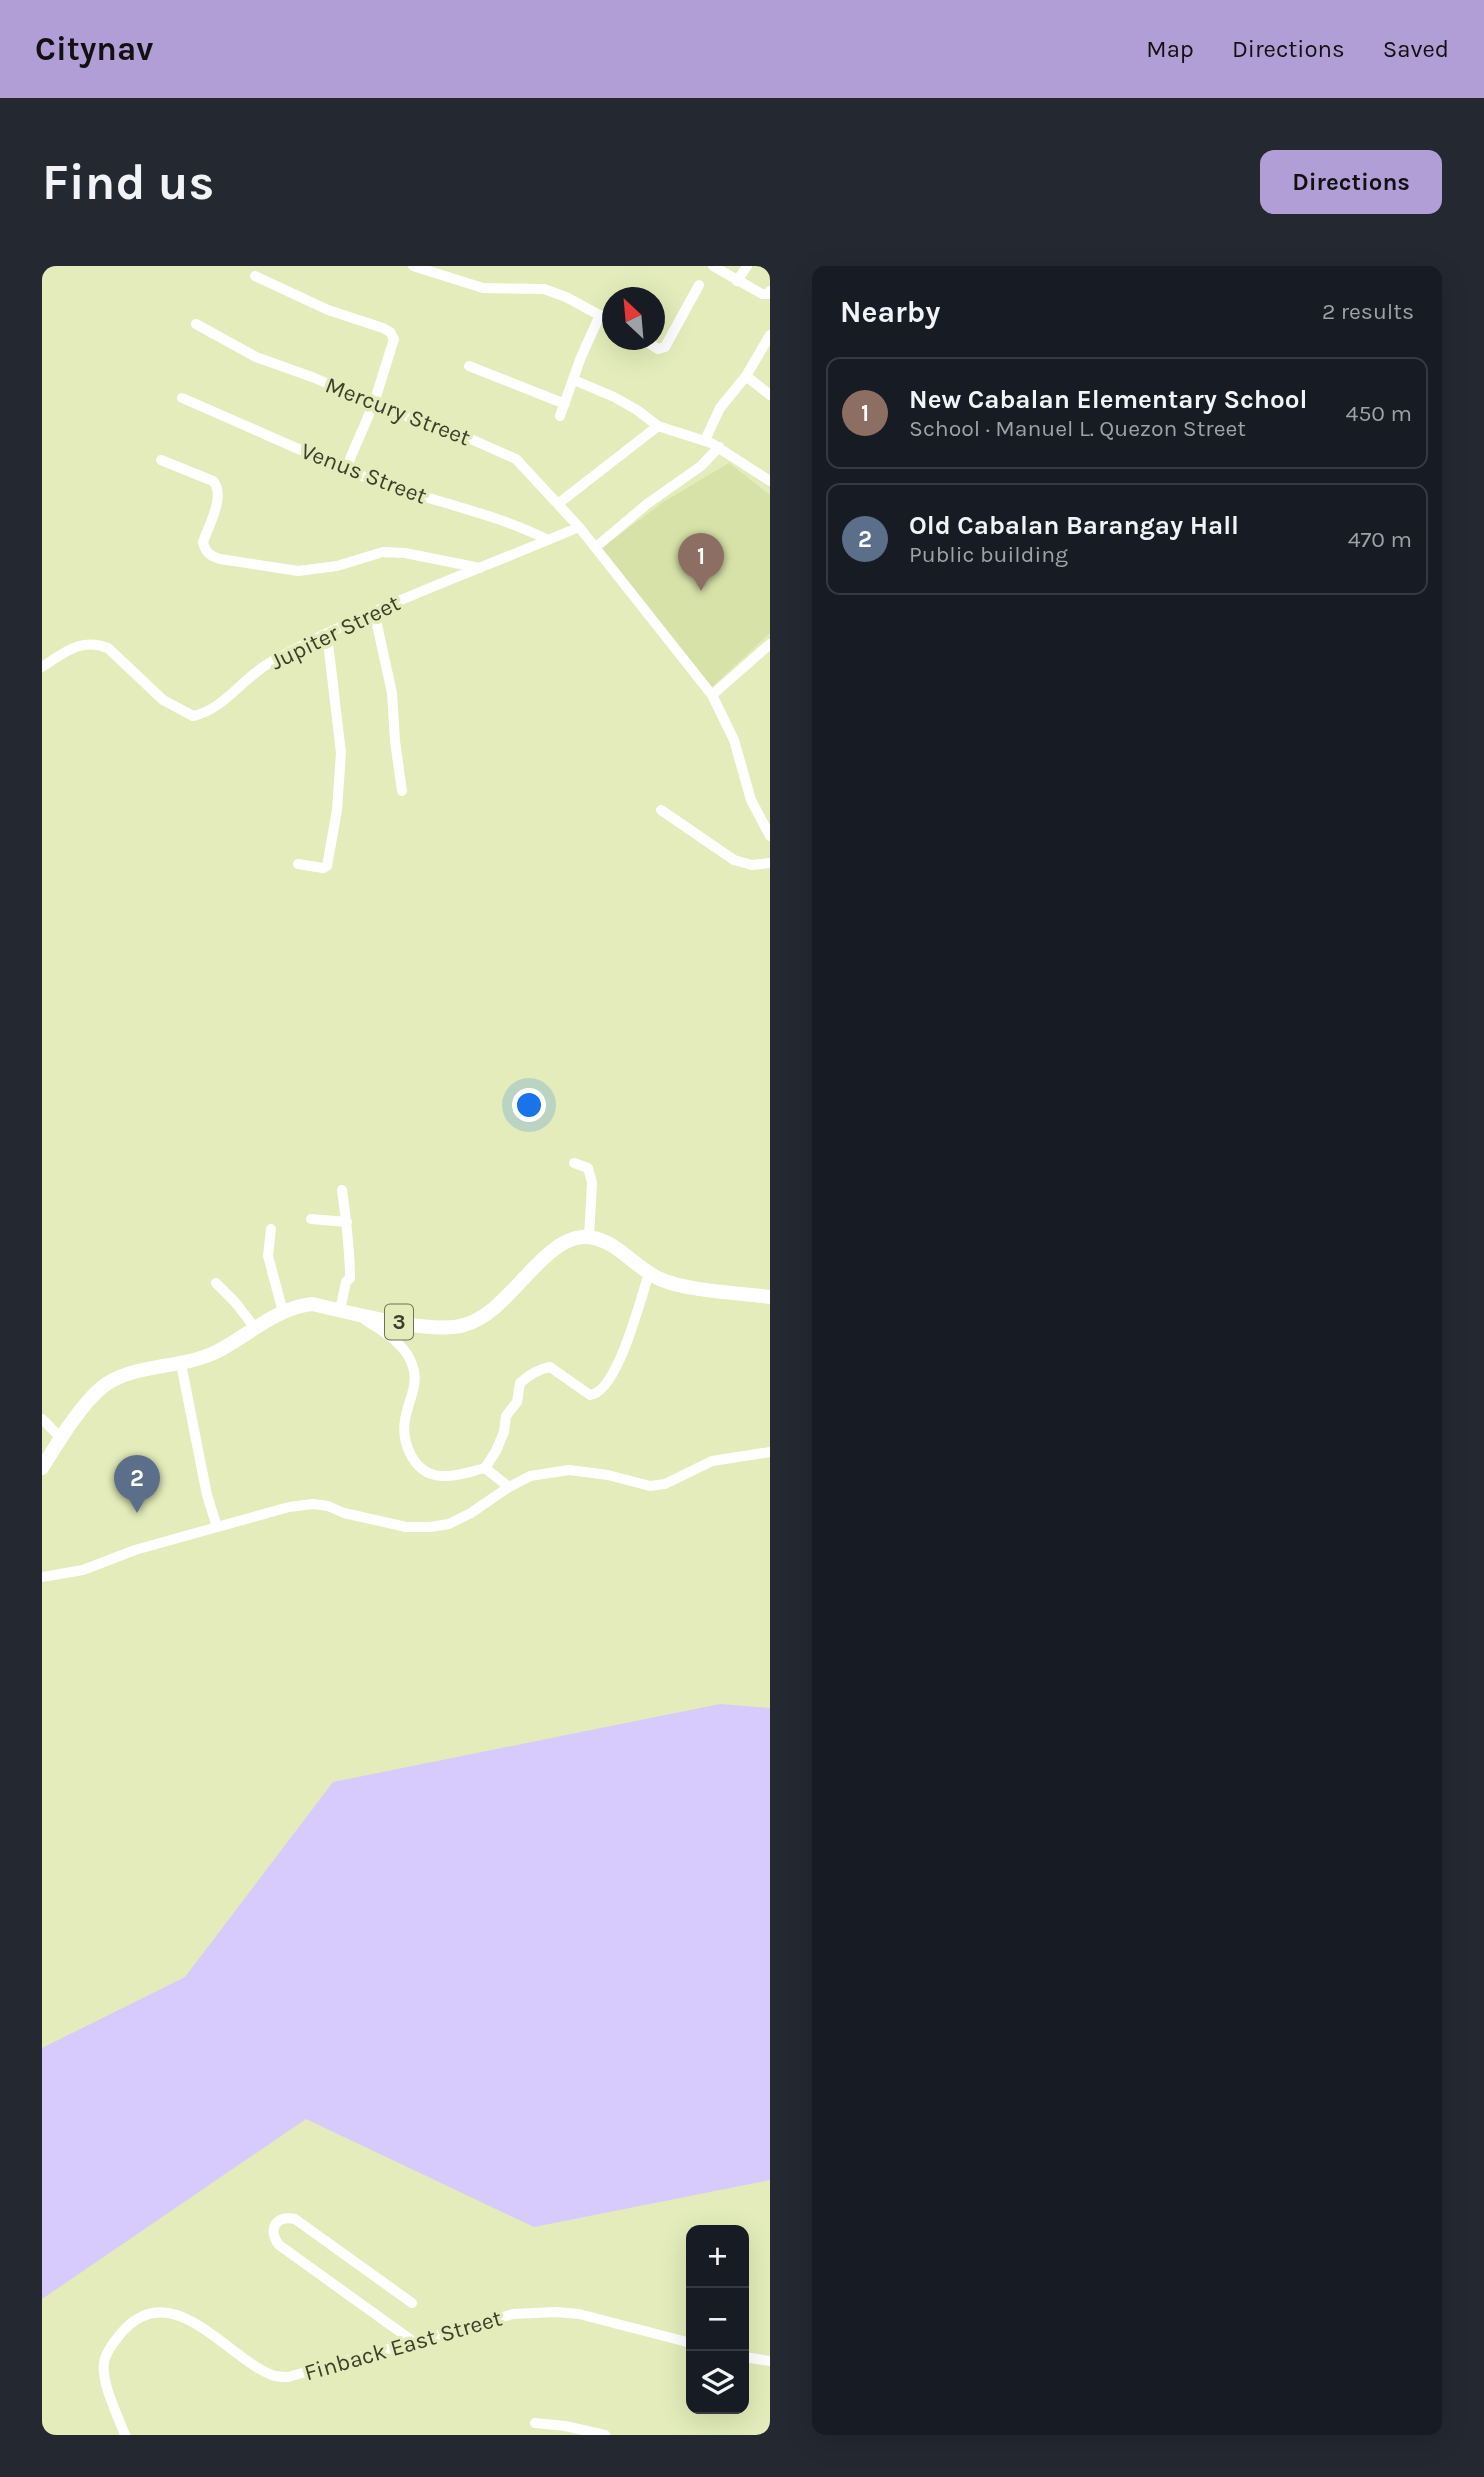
<!DOCTYPE html>
<meta charset="utf-8">
<style>
body{margin:0;font-family:Karla,sans-serif;background:#242831;color:#f1f3f6}
.controls{position:absolute;right:21px;bottom:21px;display:grid;overflow:hidden;border-radius:14px;box-shadow:0 7px 28px #0002}
.controls button{width:63px;height:63px;display:grid;place-items:center;padding:0;border:0;border-bottom:2px solid #363941;background:#171b24;color:#f1f3f6;font:35px sans-serif}
.compass{position:absolute;left:560px;top:21px;width:63px;height:63px;border-radius:50%;background:#171b24;box-shadow:0 7px 28px #0002;rotate:334deg}
.you{position:absolute;left:488px;top:840px;width:24px;height:24px;margin:-18px;border:5px solid #fff;border-radius:50%;background:#1a73e8;box-shadow:0 0 0 10px #1a73e833}
.badge{display:grid;place-items:center;width:46px;height:46px;border-radius:50%;background:#b29ed6;color:#fff;font-size:23px;font-weight:700}
.pin{position:absolute;translate:-50% -58px;filter:drop-shadow(0 2px 4px #0008)}
.pin::after{content:'';position:absolute;top:37px;width:24px;height:21px;background:inherit;clip-path:polygon(0 0,100% 0,50% 100%)}
.list{margin:0;padding:0;list-style:none}
h2{display:flex;justify-content:space-between;align-items:center;height:91px;margin:0;padding:0 28px;font-size:30px}
h2 small{font-size:23px;font-weight:400;color:#9ea1a6}
.list li{display:grid;grid-template-columns:46px 1fr auto;gap:21px;align-items:center;box-sizing:border-box;height:112px;margin:0 14px 14px;padding:0 14px;border:2px solid #363941;border-radius:14px}
.list b{display:block;font-size:26px;white-space:nowrap}
.list p{margin:0;font-size:23px;white-space:nowrap;color:#9ea1a6}
.list em{font-size:23px;font-style:normal;color:#9ea1a6}
.icon{flex:none;width:38px;height:38px;fill:none;stroke:currentColor;stroke-width:2;stroke-linecap:round;stroke-linejoin:round}
.map{position:relative;flex:none;width:728px;height:2169px;overflow:hidden;border-radius:14px}
header{display:flex;align-items:center;gap:42px;box-sizing:border-box;height:98px;padding:0 35px;background:#b29ed6;color:#111}
header strong{font-size:33px}
nav{display:flex;gap:38px;margin-inline-start:auto;font-size:24px}
.intro{display:flex;align-items:center;justify-content:space-between;box-sizing:border-box;height:168px;padding:0 42px}
h1{margin:0;font-size:49px}
.button{padding:18px 32px;border-radius:14px;background:#b29ed6;color:#111;font-size:24px;font-weight:700}
main{display:flex;gap:42px;padding:0 42px}
aside{flex:1;background:#171b24;border-radius:14px;box-shadow:0 7px 28px #0002}
.map>svg:first-child{display:block}
</style>
<header>
<strong>Citynav</strong>
<nav><a>Map</a><a>Directions</a><a>Saved</a></nav>
</header>
<div class="intro"><h1>Find us</h1><a class="button">Directions</a></div>
<main>
<div class="map">
<svg width="728" height="2169" viewBox="0 0 728 2169">
<rect width="100%" height="100%" fill="#e3ecba"/>
<path fill="#d7e2a8" d="M 687,197 L 728,229 L 728,367 L 667,424 L 558,283 L 623,235 Z"/>
<path fill="#d7cbfe" d="M 678,1438 L 728,1442 L 728,1914 L 492,1961 L 264,1853 L 0,2033 L 0,1782 L 143,1711 L 291,1516 Z"/>
<g fill="none" stroke-linecap="round" stroke-linejoin="round">
<path stroke="#fff" stroke-width="10" d="M 371,0 L 441,22 L 502,23 L 524,31 L 570,56
M 671,0 L 720,28 L 726,28 L 728,25
M 213,10 L 286,44 L 341,62 L 348,66 L 352,73 L 332,137 L 304,202
M 695,15 L 705,0
M 154,58 L 214,91 L 270,111 L 383,158 L 424,171 L 474,193 L 537,261 L 670,429 L 692,474 L 709,534 L 728,570
M 601,74 L 616,83 L 623,81 L 657,19
M 427,100 L 523,138
M 704,110 L 728,129
M 532,114 L 572,131 L 595,144 L 616,160 L 669,177 L 728,215
M 140,132 C 201,158 263,187 325,212 C 385,235 449,245 506,274
M 518,150 L 539,91 L 558,49
M 663,174 L 678,142 L 704,110 L 728,69
M 119,194 L 171,215 C 184,229 167,259 161,276 C 163,286 168,290 178,293 L 256,305 L 295,300 L 341,286 L 363,287 L 438,302
M 517,237 L 616,160
M 554,281 L 605,238 L 659,200 L 677,181
M 332,345 L 350,427 L 353,475 L 360,525
M 0,401 C 22,387 39,371 66,382 L 121,434 L 151,450 C 183,443 200,412 229,396 C 327,342 434,305 537,261
M 670,429 L 728,378
M 619,544 L 692,594 L 710,599 L 728,597
M 256,598 L 281,602 L 285,600 L 295,544 L 299,487 L 285,368
M 532,897 L 546,902 L 550,917 L 547,971
M 269,953 L 305,956
M 229,963 L 226,990 L 241,1046
M 174,1017 L 193,1036 L 213,1062
M 298,1044 L 304,1016 L 308,1012 C 308,982 304,954 300,924
M 322,1053 C 341,1066 364,1077 371,1101 C 377,1120 365,1137 363,1154 C 359,1178 373,1210 401,1210 C 415,1211 430,1205 443,1202 L 454,1185 L 462,1166 L 464,1150 L 475,1136 L 478,1117 C 487,1109 496,1103 508,1101 L 548,1129 C 576,1126 598,1033 607,1008
M 139,1098 L 165,1229 L 175,1261
M 0,1153 L 19,1172
M 443,1202 L 467,1221
M 0,1311 L 41,1304 L 93,1284 L 247,1241 L 271,1238 L 286,1240 L 302,1247 L 364,1261 L 388,1261 L 407,1258 L 429,1247 L 467,1221 L 488,1210 L 527,1204 L 566,1209 L 608,1220 L 623,1218 L 670,1195 L 728,1186
M 370,2037 L 253,1953 C 234,1949 225,1963 237,1979 L 372,2076
M 702,2091 L 728,2095
M 493,2157 L 523,2160 L 563,2169
M 83,2169 C 76,2150 59,2117 62,2097 C 63,2086 74,2073 81,2065 C 131,2010 185,2092 230,2109 C 235,2111 241,2111 246,2111 L 471,2048 L 514,2046 L 537,2048 L 649,2077"/>
<path stroke="#fff" stroke-width="14" d="M 0,1202 C 15,1178 43,1131 66,1117 C 96,1098 141,1102 174,1086 C 206,1070 233,1042 270,1038 C 306,1046 389,1069 422,1059 C 467,1047 498,975 540,971 C 571,969 591,1001 618,1013 C 644,1025 698,1027 728,1031"/>
</g>
<g text-anchor="middle" stroke-width="7" stroke-linejoin="round" paint-order="stroke">
<rect fill="#e3ecba" stroke="#6d7356" stroke-width="2" x="343" y="1038.5" width="28" height="35" rx="5"/>
<g font-size="21" font-weight="bold" fill="#3b3f2b">
<text x="357" y="1063">3</text>
</g>
<g font-size="23" fill="#3b3f2b" stroke="#e3ecba">
<text transform="translate(356 145) rotate(21)" y="8">Mercury Street</text>
<text transform="translate(322 207) rotate(21)" y="8">Venus Street</text>
<text transform="translate(293 366) rotate(-26)" y="8">Jupiter Street</text>
<text transform="translate(361 2079) rotate(-16)" y="8">Finback East Street</text>
</g>
</g>
</svg>
<div class="controls">
<button>+</button>
<button>−</button>
<button><svg class="icon" aria-label="layers" viewBox="0 0 24 24"><path d="M12 4l9 5-9 5-9-5zM3 14l9 5 9-5"/></svg></button>
</div>
<svg class="compass" viewBox="-18 -18 36 36"><path d="M0-13l5 13h-10z" fill="#e53935"/><path d="M0 13l5-13h-10z" fill="#9ea1a6"/></svg>
<div class="you"></div>
<div class="pin badge" style="left:659px;top:325px;background:#8d6e63">1</div>
<div class="pin badge" style="left:95px;top:1247px;background:#5c6f8a">2</div>
</div>
<aside>
<h2>Nearby<small>2 results</small></h2>
<ul class="list">
<li><span class="badge" style="background:#8d6e63">1</span><div><b>New Cabalan Elementary School</b><p>School · Manuel L. Quezon Street</p></div><em>450 m</em></li>
<li><span class="badge" style="background:#5c6f8a">2</span><div><b>Old Cabalan Barangay Hall</b><p>Public building</p></div><em>470 m</em></li>
</ul>
</aside>
</main>
